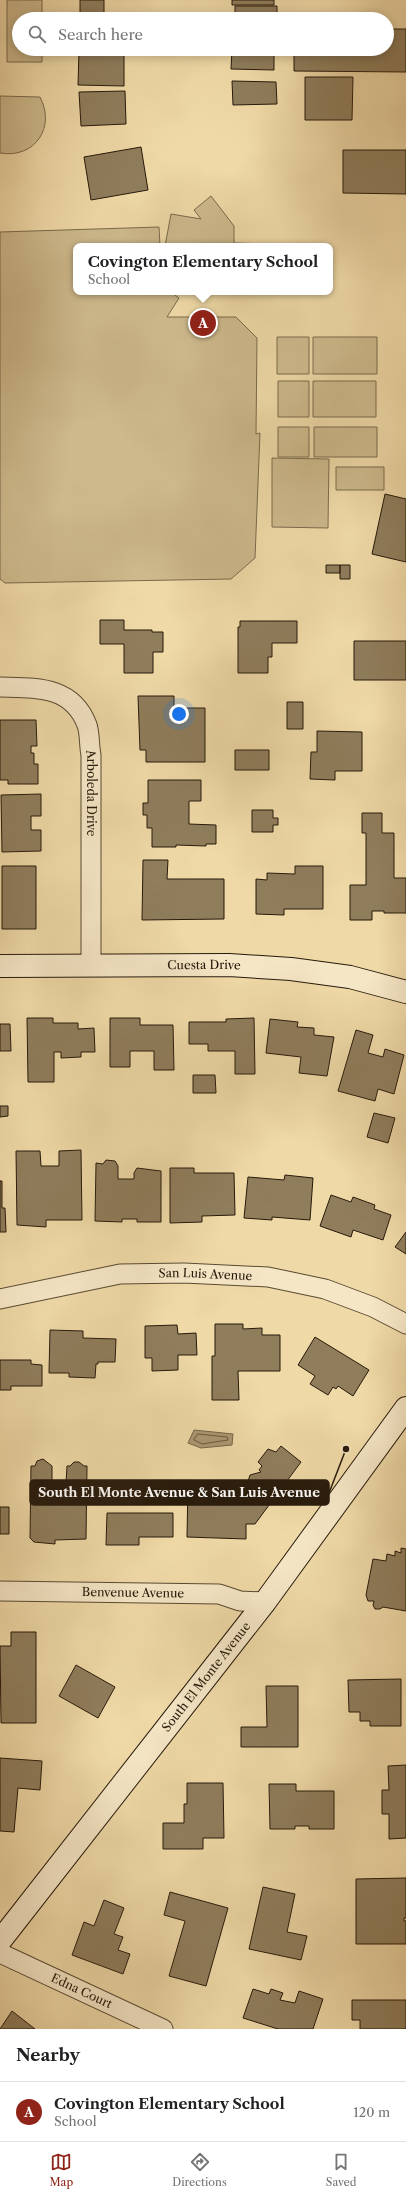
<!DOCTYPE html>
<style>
body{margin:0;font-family:"Libre Caslon Text",serif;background:#f6f6f6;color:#202124}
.you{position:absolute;left:179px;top:714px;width:14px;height:14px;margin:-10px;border:3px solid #fff;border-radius:50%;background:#1a73e8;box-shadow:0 0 0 6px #1a73e833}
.badge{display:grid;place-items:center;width:26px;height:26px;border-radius:50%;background:#8f2418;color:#fff;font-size:13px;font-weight:700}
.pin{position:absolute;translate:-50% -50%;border:2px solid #fff;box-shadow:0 1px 4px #0006}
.popup{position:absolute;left:73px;top:243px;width:260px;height:52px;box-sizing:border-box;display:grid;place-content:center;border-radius:8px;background:#fff;filter:drop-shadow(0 1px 3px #0005);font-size:13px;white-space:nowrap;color:#757577}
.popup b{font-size:15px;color:#202124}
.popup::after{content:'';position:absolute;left:50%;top:100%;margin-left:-8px;border:8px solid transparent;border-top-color:#fff}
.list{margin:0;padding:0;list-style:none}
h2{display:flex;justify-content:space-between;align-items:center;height:52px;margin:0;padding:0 16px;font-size:17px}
h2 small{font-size:13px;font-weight:400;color:#757577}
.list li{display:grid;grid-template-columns:26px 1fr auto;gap:12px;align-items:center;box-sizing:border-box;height:60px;padding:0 16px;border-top:1px solid #e0e0e0}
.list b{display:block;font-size:15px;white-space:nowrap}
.list p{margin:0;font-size:13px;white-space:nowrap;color:#757577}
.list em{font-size:13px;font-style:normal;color:#757577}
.icon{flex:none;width:22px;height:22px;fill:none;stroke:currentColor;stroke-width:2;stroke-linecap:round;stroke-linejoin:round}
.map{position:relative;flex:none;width:406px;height:2029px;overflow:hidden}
.search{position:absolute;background:#fff;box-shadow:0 2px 10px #0003;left:12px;right:12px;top:12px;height:44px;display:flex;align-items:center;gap:10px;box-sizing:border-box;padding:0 14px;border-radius:22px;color:#757577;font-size:15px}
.sheet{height:112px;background:#fff}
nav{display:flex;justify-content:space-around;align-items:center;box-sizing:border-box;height:56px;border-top:1px solid #e0e0e0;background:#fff;font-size:11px;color:#757577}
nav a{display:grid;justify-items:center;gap:2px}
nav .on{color:#8f2418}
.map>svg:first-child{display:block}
</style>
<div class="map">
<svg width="406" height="2029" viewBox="0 0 406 2029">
<rect width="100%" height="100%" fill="#efd9a7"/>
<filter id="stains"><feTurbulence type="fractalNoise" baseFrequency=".005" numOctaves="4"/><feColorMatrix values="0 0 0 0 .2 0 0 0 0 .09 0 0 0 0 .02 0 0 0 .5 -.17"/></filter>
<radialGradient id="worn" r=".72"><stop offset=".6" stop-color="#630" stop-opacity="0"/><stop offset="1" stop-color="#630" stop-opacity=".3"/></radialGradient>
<path fill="#cdb98c" stroke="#7a6a4c" d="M 7,0 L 42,0 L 42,19 L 19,19 L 19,49 L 42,49 L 42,62 L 7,62 Z
M 0,96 L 40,97 C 56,127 35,159 0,153 Z
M 211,196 L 234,226 L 234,243 L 270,244 L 270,246 L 165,246 L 171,214 L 201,219 L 194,210 Z
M 159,227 L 160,246 L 76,246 L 76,292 L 171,292 L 179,298 L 167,317 L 236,317 L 257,338 L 256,434 L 260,433 L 255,558 L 231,579 L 5,583 L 0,579 L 0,232 Z
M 277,337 L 309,337 L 309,374 L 277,374 Z
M 313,337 L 377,337 L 377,374 L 313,374 Z
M 278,381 L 309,381 L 309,417 L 278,417 Z
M 313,381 L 376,381 L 376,417 L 313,417 Z
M 278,427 L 309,427 L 309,457 L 278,457 Z
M 314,427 L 377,427 L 377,457 L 314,457 Z
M 272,458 L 329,459 L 328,528 L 272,527 Z
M 336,467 L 384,467 L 384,490 L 336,490 Z"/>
<path fill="#ab9872" stroke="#766649" d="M 194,1430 L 233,1434 L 232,1445 L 201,1448 L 188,1443 Z"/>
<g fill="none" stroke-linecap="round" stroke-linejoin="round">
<path stroke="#69593e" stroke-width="1" d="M 198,1434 L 227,1437 L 228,1440 L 202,1444 L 194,1440 Z"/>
</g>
<path fill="#8f7d5c" stroke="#271a0b" d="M 80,0 L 104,0 L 104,19 L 80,19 Z
M 232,0 L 274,0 L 274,5 L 232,5 Z
M 235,6 L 277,6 L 277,19 L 235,19 Z
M 387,29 L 406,29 L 406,72 L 294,71 L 294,49 L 387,49 Z
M 232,49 L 274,49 L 274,70 L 231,69 Z
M 79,50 L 124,50 L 124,86 L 78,85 Z
M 305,77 L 353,77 L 352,120 L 305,120 Z
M 232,81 L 276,82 L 277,104 L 233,105 Z
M 125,91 L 126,124 L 81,126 L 79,92 Z
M 141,147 L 148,190 L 91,200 L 84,157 Z
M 343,150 L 406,150 L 406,194 L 343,193 Z
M 385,494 L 406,499 L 406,562 L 372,554 Z
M 326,565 L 340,565 L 340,573 L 326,573 Z
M 340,565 L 350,565 L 350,579 L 340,579 Z
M 100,620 L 124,620 L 124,630 L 152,630 L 152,632 L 163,632 L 163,652 L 153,652 L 153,673 L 124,673 L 124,644 L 100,644 Z
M 240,621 L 297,621 L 297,643 L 272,643 L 272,657 L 268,657 L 268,673 L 238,673 L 238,627 L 240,627 Z
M 354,641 L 406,641 L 406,680 L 354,680 Z
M 138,696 L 174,696 L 174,708 L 205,708 L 205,762 L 146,762 L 146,750 L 140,750 Z
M 287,702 L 303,702 L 303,729 L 287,729 Z
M 0,720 L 36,720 L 37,746 L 31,746 L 31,753 L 34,753 L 34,764 L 38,764 L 38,784 L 8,784 L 8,780 L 0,780 Z
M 317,731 L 362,732 L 362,771 L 335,771 L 335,780 L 310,779 L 311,752 L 317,752 Z
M 235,750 L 269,750 L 269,770 L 235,770 Z
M 148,780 L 201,780 L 201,801 L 189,801 L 189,824 L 216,825 L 216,844 L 206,844 L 206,846 L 176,845 L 176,847 L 152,847 L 152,828 L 147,828 L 147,815 L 143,815 L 143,803 L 148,803 Z
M 41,794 L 41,816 L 31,816 L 31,830 L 41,830 L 41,851 L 2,852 L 1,795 Z
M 252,810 L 273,810 L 273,818 L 278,818 L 278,825 L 273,825 L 273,832 L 252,832 Z
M 362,813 L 382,813 L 382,833 L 394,833 L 394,878 L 406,878 L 406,913 L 384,913 L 384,911 L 372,911 L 372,920 L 350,920 L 350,885 L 366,885 L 366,833 L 362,833 Z
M 143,860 L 168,860 L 167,879 L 224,879 L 224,919 L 142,920 Z
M 2,866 L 36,866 L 36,929 L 2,929 Z
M 295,866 L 323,866 L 323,909 L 284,909 L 284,915 L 256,914 L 256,879 L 267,880 L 267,873 L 295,874 Z
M 27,1018 L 53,1018 L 53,1023 L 78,1023 L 78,1029 L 94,1028 L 95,1052 L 81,1052 L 81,1057 L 61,1058 L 61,1052 L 54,1052 L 54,1082 L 28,1082 Z
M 110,1018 L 140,1018 L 140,1025 L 173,1025 L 174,1070 L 154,1070 L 154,1051 L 130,1051 L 130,1067 L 110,1067 Z
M 254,1018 L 255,1074 L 235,1074 L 235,1051 L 208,1051 L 208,1044 L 189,1044 L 189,1022 L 226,1022 L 226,1019 Z
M 270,1019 L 298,1022 L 297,1027 L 314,1028 L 314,1035 L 334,1037 L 327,1076 L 299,1073 L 301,1057 L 266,1053 Z
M 0,1024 L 10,1024 L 11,1051 L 0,1051 Z
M 356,1030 L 373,1035 L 368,1053 L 383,1057 L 385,1049 L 404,1055 L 394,1094 L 378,1089 L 375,1101 L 338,1091 Z
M 193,1075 L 215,1075 L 216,1093 L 193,1093 Z
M 0,1106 L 8,1106 L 8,1116 L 0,1117 Z
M 374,1113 L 395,1118 L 388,1143 L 367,1137 Z
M 81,1150 L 82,1220 L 46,1220 L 46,1227 L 17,1225 L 16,1151 L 40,1151 L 41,1166 L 59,1166 L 59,1151 Z
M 106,1160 L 115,1161 L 118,1166 L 118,1179 L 134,1179 L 134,1173 L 137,1168 L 161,1171 L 161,1222 L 137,1222 L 137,1219 L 122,1219 L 122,1222 L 95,1221 L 96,1163 L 103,1164 Z
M 170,1168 L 194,1168 L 194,1173 L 234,1173 L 235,1215 L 202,1216 L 202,1222 L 170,1223 Z
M 285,1175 L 313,1178 L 310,1220 L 272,1217 L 272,1220 L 244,1218 L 248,1177 L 284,1180 Z
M 0,1181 L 2,1181 L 2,1208 L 5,1208 L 6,1232 L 0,1232 Z
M 331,1195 L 351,1202 L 353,1197 L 375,1205 L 374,1209 L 391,1215 L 383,1240 L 353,1230 L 351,1237 L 320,1226 Z
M 406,1232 L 406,1254 L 395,1247 Z
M 215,1324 L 243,1324 L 243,1329 L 262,1328 L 262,1335 L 280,1335 L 280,1371 L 238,1371 L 239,1400 L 212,1400 L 212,1356 L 215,1356 Z
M 177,1325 L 178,1334 L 196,1333 L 197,1355 L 178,1355 L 178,1370 L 152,1371 L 152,1358 L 145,1358 L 145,1326 Z
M 50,1330 L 83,1331 L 83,1338 L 116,1339 L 115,1362 L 98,1362 L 98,1364 L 96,1364 L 95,1378 L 69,1377 L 69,1373 L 49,1373 Z
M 315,1337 L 369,1370 L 353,1396 L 338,1386 L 336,1389 L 333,1387 L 328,1395 L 310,1384 L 315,1376 L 298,1365 Z
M 0,1360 L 31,1360 L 31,1364 L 42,1365 L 42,1386 L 11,1386 L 11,1390 L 0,1390 Z
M 281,1446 L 301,1462 L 255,1524 L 246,1524 L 246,1539 L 187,1537 L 188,1486 L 205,1487 L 205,1498 L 230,1499 L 234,1495 L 240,1499 L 243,1491 L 248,1490 L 250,1486 L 248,1481 L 250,1475 L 261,1472 L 259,1470 L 262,1466 L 258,1462 L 268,1449 L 276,1452 Z
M 43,1459 L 52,1466 L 52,1483 L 66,1483 L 67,1466 L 70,1466 L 74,1462 L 79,1462 L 84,1466 L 87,1466 L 86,1539 L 55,1540 L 55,1544 L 34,1542 L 30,1538 L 31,1466 L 35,1466 L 37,1461 Z
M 0,1507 L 9,1507 L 9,1534 L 0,1534 Z
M 107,1513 L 173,1513 L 173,1537 L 139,1537 L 139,1545 L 106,1545 Z
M 401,1548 L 406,1549 L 406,1611 L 383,1607 L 380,1609 L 375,1609 L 373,1605 L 374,1601 L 368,1601 L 366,1595 L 373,1559 L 386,1561 L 387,1554 L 395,1556 L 395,1551 L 401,1553 Z
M 11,1632 L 36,1632 L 36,1723 L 1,1723 L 0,1646 L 11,1646 Z
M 76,1665 L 115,1687 L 98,1718 L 59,1696 Z
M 401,1679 L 401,1726 L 370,1726 L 370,1721 L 360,1721 L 360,1712 L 349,1712 L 348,1680 Z
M 266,1686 L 298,1686 L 298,1747 L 241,1747 L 241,1727 L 267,1727 Z
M 0,1758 L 42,1761 L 40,1790 L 18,1788 L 14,1832 L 0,1831 Z
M 406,1765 L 406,1838 L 389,1839 L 389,1814 L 382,1814 L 382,1790 L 389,1790 L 388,1766 Z
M 187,1783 L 223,1783 L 224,1838 L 203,1838 L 203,1849 L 163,1849 L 163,1823 L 184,1823 L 184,1804 L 187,1804 Z
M 269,1784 L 296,1784 L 296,1791 L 334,1791 L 334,1829 L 309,1829 L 309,1826 L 295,1826 L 295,1829 L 270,1829 Z
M 406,1878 L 406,1918 L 404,1918 L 404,1921 L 406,1921 L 406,1944 L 356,1944 L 356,1879 Z
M 263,1887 L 295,1894 L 287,1932 L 307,1936 L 301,1960 L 249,1949 Z
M 170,1892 L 228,1908 L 206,1986 L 169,1976 L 185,1921 L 164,1915 Z
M 104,1900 L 124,1908 L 114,1934 L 123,1937 L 118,1950 L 130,1954 L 123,1974 L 72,1955 L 84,1922 L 94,1926 Z
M 253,1989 L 269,1994 L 271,1989 L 283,1993 L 280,2000 L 295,2003 L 299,1991 L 323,1999 L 313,2029 L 278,2029 L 243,2018 Z
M 352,2000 L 406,2000 L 406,2029 L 360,2029 L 360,2020 L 352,2020 Z
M 12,2011 L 35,2029 L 0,2029 Z"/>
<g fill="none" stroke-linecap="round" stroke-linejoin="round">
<g stroke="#594a32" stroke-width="21">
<g id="street">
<path id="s1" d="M 0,687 C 35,688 72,685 87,725 C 90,733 89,746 91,755 L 91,965"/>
<path id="s2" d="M 0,1299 L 120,1274 L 184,1273 L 268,1277 L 325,1289 L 373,1307 L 406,1324"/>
<path id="s3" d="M 0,1591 L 219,1594 L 240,1601 L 265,1602"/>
<path id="s4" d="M 0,1953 L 163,2029"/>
</g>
</g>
<g stroke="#271a0b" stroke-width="24">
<g id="secondary">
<path id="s5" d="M 0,966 L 229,965 L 291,969 L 350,977 L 406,992"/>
<path id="s6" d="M 0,1941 L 265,1602 L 406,1408"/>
</g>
</g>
<use href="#street" stroke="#f5e6c6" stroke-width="19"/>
<use href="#secondary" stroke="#f5e6c6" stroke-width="22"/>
</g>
<g text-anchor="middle" stroke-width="3.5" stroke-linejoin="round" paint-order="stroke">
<g font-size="12" fill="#271a0b" stroke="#f5e6c6">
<text dy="4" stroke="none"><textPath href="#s1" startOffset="171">Arboleda Drive</textPath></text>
<text dy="4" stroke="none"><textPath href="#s5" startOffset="204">Cuesta Drive</textPath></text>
<text dy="4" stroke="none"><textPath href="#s2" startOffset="208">San Luis Avenue</textPath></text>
<text dy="4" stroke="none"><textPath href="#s3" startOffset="133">Benvenue Avenue</textPath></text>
<text dy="4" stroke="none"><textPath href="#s6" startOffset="335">South El Monte Avenue</textPath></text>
<text dy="4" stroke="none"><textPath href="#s4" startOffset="90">Edna Court</textPath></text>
</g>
</g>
<path fill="none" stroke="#271a0b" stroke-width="1.5" d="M346 1449L329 1493"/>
<circle fill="#271a0b" stroke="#f5e6c6" stroke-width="1.5" cx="346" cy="1449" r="4"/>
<rect fill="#271a0b" stroke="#271a0b" stroke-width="1.5" x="30" y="1480" width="299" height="25" rx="4"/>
<g font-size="13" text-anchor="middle" font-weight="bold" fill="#fff">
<text x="179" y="1497">South El Monte Avenue &amp; San Luis Avenue</text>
</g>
<rect width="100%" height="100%" filter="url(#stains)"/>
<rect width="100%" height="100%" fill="url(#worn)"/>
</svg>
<div class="you"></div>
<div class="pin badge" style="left:203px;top:323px">A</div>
<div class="popup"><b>Covington Elementary School</b>School</div>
<div class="search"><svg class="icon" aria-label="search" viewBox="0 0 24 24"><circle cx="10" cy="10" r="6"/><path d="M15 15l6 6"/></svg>Search here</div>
</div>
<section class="sheet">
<h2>Nearby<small></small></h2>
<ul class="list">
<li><span class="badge">A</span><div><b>Covington Elementary School</b><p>School</p></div><em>120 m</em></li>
</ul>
</section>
<nav>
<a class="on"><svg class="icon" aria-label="map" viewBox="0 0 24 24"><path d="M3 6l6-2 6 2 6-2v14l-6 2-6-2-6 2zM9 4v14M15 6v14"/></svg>Map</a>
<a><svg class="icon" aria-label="directions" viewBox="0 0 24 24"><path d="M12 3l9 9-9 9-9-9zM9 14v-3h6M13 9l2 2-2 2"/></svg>Directions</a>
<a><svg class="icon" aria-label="saved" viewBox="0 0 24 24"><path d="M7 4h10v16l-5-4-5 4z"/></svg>Saved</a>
</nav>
